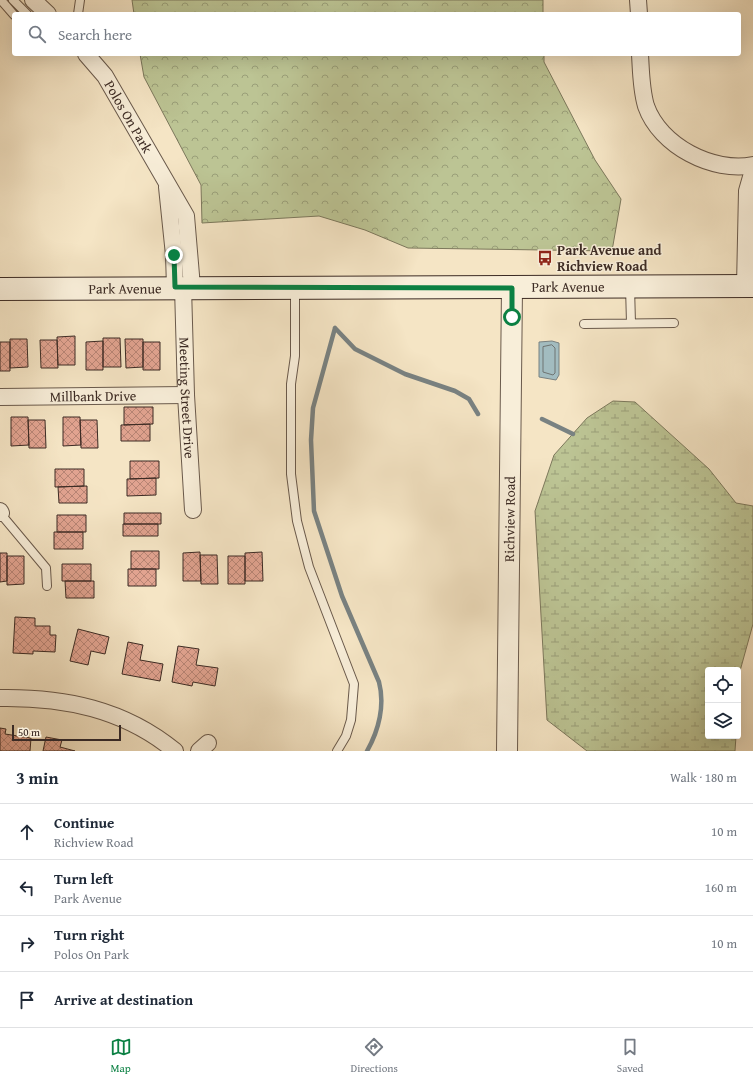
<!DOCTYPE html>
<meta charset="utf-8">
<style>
body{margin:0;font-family:"Gentium Book Plus",serif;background:#f6f6f7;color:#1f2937}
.controls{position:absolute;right:12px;bottom:12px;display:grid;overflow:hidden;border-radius:4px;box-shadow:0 4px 16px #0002}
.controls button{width:36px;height:36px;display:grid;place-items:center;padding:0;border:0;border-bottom:1px solid #e0e1e3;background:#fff;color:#1f2937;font:20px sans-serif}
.scale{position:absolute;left:12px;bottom:10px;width:109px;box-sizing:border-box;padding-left:4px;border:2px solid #3c2b24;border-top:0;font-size:11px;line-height:14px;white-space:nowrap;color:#3c2b24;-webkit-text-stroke:3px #f8eed9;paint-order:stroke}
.stop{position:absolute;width:12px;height:12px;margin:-9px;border:3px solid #0b8043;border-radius:50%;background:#fff}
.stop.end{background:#0b8043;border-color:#fff;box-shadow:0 1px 4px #0008}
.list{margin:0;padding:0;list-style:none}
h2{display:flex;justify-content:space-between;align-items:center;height:52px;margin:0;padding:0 16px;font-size:17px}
h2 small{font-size:13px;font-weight:400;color:#747a83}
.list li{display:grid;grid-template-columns:26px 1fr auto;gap:12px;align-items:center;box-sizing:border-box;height:56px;padding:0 16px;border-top:1px solid #e0e1e3}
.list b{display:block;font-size:15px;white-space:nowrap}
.list p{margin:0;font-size:13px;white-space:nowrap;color:#747a83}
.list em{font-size:13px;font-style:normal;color:#747a83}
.icon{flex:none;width:22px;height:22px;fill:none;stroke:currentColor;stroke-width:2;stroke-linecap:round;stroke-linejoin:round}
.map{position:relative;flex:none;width:753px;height:751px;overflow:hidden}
.search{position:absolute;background:#fff;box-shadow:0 4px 16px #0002;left:12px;right:12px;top:12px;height:44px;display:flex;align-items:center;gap:10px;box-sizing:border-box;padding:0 14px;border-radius:4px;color:#747a83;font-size:15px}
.sheet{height:276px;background:#fff}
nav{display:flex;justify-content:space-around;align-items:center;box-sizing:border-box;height:56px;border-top:1px solid #e0e1e3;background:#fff;font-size:11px;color:#747a83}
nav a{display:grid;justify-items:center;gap:2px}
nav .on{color:#0b8043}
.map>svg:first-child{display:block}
</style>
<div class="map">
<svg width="753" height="751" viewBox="0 0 753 751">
<defs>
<pattern id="forest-crowns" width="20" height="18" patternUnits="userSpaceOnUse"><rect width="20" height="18" fill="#bcc494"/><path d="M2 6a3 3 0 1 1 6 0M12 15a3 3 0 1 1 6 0" fill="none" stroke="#9a9f79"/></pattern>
<pattern id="wetland-marsh" width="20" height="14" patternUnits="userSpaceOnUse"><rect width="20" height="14" fill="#bcc494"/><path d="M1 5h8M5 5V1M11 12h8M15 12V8" fill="none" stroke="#9a9f79"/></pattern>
<pattern id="building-cross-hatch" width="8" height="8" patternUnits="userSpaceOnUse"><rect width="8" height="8" fill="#e1a390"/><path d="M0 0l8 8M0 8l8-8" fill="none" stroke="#b88575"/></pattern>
</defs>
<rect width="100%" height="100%" fill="#f5e5c5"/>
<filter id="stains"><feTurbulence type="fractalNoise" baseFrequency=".005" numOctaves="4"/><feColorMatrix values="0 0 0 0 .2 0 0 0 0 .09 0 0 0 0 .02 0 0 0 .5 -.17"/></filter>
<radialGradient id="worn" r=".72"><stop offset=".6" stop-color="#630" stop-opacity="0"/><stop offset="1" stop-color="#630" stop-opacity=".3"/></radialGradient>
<path fill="url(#forest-crowns)" stroke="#7c785c" d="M 132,0 L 543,0 L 543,14 L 134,14 Z
M 140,54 L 544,54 L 544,62 L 595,160 L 621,199 L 612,251 L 408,248 L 365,230 L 319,216 L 202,223 L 201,185 L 144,77 Z"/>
<path fill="url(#wetland-marsh)" stroke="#7c785c" d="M 613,401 L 635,402 L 709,469 L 736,503 L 753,506 L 753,624 L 740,671 L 738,707 L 738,670 L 708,670 L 708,736 L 736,736 L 735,751 L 587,751 L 547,720 L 535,511 L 554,455 L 587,418 Z"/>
<path fill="#a2bcc0" stroke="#798282" d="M 552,341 L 559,343 L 559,375 L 556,380 L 539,377 L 539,342 Z"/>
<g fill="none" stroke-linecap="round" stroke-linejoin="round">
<path stroke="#6f7472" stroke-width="1" d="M 552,345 L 555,348 L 555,373 L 553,375 L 543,372 L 543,347 Z"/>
<path stroke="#798282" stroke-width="4.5" d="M 335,328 L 313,408 L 311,440 L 314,511 L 342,596 L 379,682 C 385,705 379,730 367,751
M 335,328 L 355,349 L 405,374 L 455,391 L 469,399 L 478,414
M 542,419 L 573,434"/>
</g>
<path fill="url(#building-cross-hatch)" stroke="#3c2b24" d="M 75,336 L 75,365 L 58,365 L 57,337 Z
M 103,338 L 120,338 L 121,367 L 103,367 Z
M 10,339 L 27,339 L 28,367 L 10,368 Z
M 125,339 L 143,339 L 143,367 L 126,368 Z
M 40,340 L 57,340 L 58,368 L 41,368 Z
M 103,341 L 103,370 L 86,370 L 86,342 Z
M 0,342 L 10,342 L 10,371 L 0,371 Z
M 143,342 L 160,342 L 160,370 L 143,370 Z
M 124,407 L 153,407 L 153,424 L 124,425 Z
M 11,417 L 28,417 L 29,445 L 11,446 Z
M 63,417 L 80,417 L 81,445 L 63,446 Z
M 28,420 L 45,420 L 46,448 L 29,448 Z
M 80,420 L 97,420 L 98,448 L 81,448 Z
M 150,424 L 150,441 L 121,441 L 121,425 Z
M 130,461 L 159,461 L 159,478 L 130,479 Z
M 55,469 L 84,469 L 84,486 L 55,487 Z
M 156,478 L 156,495 L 127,496 L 127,479 Z
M 87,486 L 87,503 L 59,503 L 58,487 Z
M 124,513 L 161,513 L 161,524 L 124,524 Z
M 57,515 L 86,515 L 86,532 L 57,532 Z
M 123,524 L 158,524 L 158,536 L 123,536 Z
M 54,532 L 83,532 L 83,549 L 54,549 Z
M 131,551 L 159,551 L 159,569 L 131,569 Z
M 200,552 L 201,581 L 183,581 L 183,553 Z
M 262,552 L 263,581 L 245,581 L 245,553 Z
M 0,553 L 7,553 L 7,581 L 0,582 Z
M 200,555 L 217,555 L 218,584 L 201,584 Z
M 7,556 L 24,556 L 24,584 L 7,585 Z
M 228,556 L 245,556 L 245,584 L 228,584 Z
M 62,564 L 91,564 L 91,581 L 62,581 Z
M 128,569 L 156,569 L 156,586 L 128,586 Z
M 65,581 L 94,581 L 94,598 L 66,598 Z
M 15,617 L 35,618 L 35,626 L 50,626 L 50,635 L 56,635 L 55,652 L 33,651 L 33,654 L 13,653 Z
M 78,629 L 109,637 L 105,654 L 91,651 L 88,665 L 70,661 Z
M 128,642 L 143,645 L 140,660 L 163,664 L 160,681 L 122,674 Z
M 178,646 L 199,649 L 196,665 L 218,668 L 215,686 L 193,682 L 192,686 L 172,682 Z
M 0,728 L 6,729 L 5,734 L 31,738 L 30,751 L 0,751 Z
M 46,737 L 62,740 L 60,747 L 75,751 L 43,751 Z"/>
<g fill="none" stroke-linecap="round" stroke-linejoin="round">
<g stroke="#6a5a4c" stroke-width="10">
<path id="service" d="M 1,0 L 14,15
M 13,0 L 27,14
M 78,14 L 80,0
M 630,287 L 631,323
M 295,288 L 295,356 L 291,384 L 291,474 L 297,521 L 309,567 L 354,684 L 351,720 L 346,736 L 337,751
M 584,324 L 674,323
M 0,513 L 46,568 L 47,586"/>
</g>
<g stroke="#6a5a4c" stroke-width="18">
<g id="minor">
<path d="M 33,0 L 48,14"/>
<path d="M 638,0 L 639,14"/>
<path id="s1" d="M 86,54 L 105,76 L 186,216 L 192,287"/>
<path d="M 640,54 C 641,71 641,89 646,106 C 660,146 713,173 753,165"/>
<path d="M 167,187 L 174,255 L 175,287"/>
<path d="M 745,286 L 747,191 L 753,170"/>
<path id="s2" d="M 183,287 L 186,395 L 193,510"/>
<path id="s3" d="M 0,397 L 186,395"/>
<path d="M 0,511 L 1,513"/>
<path d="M 0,698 C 64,697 124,709 175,751"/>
<path d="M 199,751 L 208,743"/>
</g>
</g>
<g stroke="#6a5a4c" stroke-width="22">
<g id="tertiary">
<path id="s4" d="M 507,751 L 512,288"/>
</g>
</g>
<g stroke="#3c2b24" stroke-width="24">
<g id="secondary">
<path id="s5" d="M 0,289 L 753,286"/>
</g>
</g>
<use href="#service" stroke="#f8eed9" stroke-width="8"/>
<use href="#minor" stroke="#f8eed9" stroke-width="16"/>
<use href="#tertiary" stroke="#f8eed9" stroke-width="20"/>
<use href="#secondary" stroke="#f8eed9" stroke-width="22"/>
</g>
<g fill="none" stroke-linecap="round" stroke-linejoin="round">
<path stroke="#0b8043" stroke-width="5" d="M 174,255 L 175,287 L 512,288 L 512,317"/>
</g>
<defs>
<g id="bus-bare" transform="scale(1.2)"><path d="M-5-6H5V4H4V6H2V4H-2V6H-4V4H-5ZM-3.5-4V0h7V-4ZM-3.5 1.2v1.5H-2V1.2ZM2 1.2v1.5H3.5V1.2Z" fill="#8f2418" stroke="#f8eed9" stroke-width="2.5" paint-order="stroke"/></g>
</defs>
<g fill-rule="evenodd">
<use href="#bus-bare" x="545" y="258"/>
</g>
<g text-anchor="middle" stroke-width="3" stroke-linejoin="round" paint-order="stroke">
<g font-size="14" fill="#3c2b24" stroke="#f8eed9">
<text dy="5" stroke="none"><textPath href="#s1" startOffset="76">Polos On Park</textPath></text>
<text dy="5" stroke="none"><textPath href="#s5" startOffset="568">Park Avenue</textPath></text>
<text dy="5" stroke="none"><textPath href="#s5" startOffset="125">Park Avenue</textPath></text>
<text dy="5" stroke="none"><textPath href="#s3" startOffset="93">Millbank Drive</textPath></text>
<text dy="5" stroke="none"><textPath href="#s2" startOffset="111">Meeting Street Drive</textPath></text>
<text dy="5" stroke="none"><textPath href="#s4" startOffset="232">Richview Road</textPath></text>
</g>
<g font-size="14" font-weight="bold" fill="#3c2b24" stroke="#f8eed9" text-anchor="start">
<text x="557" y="255">Park Avenue and<tspan x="557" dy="16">Richview Road</tspan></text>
</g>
</g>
<rect width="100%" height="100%" filter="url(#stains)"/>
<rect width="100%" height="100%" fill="url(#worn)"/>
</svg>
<div class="controls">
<button><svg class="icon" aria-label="locate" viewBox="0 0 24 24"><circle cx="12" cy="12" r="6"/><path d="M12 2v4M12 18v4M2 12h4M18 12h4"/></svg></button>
<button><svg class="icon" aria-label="layers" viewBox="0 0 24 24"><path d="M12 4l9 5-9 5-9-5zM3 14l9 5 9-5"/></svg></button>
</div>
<div class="scale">50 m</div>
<div class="stop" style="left:512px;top:317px"></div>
<div class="stop end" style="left:174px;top:255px"></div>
<div class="search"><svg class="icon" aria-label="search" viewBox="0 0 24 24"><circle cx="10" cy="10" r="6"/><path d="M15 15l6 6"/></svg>Search here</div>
</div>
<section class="sheet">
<h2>3 min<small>Walk · 180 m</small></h2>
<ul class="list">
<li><svg class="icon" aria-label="ahead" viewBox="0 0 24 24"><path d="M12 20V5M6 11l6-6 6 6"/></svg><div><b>Continue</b><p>Richview Road</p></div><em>10 m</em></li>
<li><svg class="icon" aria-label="left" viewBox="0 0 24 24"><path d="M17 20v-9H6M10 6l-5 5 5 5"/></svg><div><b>Turn left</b><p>Park Avenue</p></div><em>160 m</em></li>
<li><svg class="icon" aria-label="right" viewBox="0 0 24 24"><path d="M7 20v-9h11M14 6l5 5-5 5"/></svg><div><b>Turn right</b><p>Polos On Park</p></div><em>10 m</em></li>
<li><svg class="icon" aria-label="arrive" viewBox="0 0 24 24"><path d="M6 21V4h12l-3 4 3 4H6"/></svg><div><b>Arrive at destination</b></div></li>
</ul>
</section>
<nav>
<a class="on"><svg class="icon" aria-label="map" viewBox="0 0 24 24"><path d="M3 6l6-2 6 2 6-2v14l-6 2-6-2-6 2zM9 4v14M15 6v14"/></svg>Map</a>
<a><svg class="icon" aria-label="directions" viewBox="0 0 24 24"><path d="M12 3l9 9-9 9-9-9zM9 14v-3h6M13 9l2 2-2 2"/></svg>Directions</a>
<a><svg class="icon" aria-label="saved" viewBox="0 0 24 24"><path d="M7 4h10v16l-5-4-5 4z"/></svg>Saved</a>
</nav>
